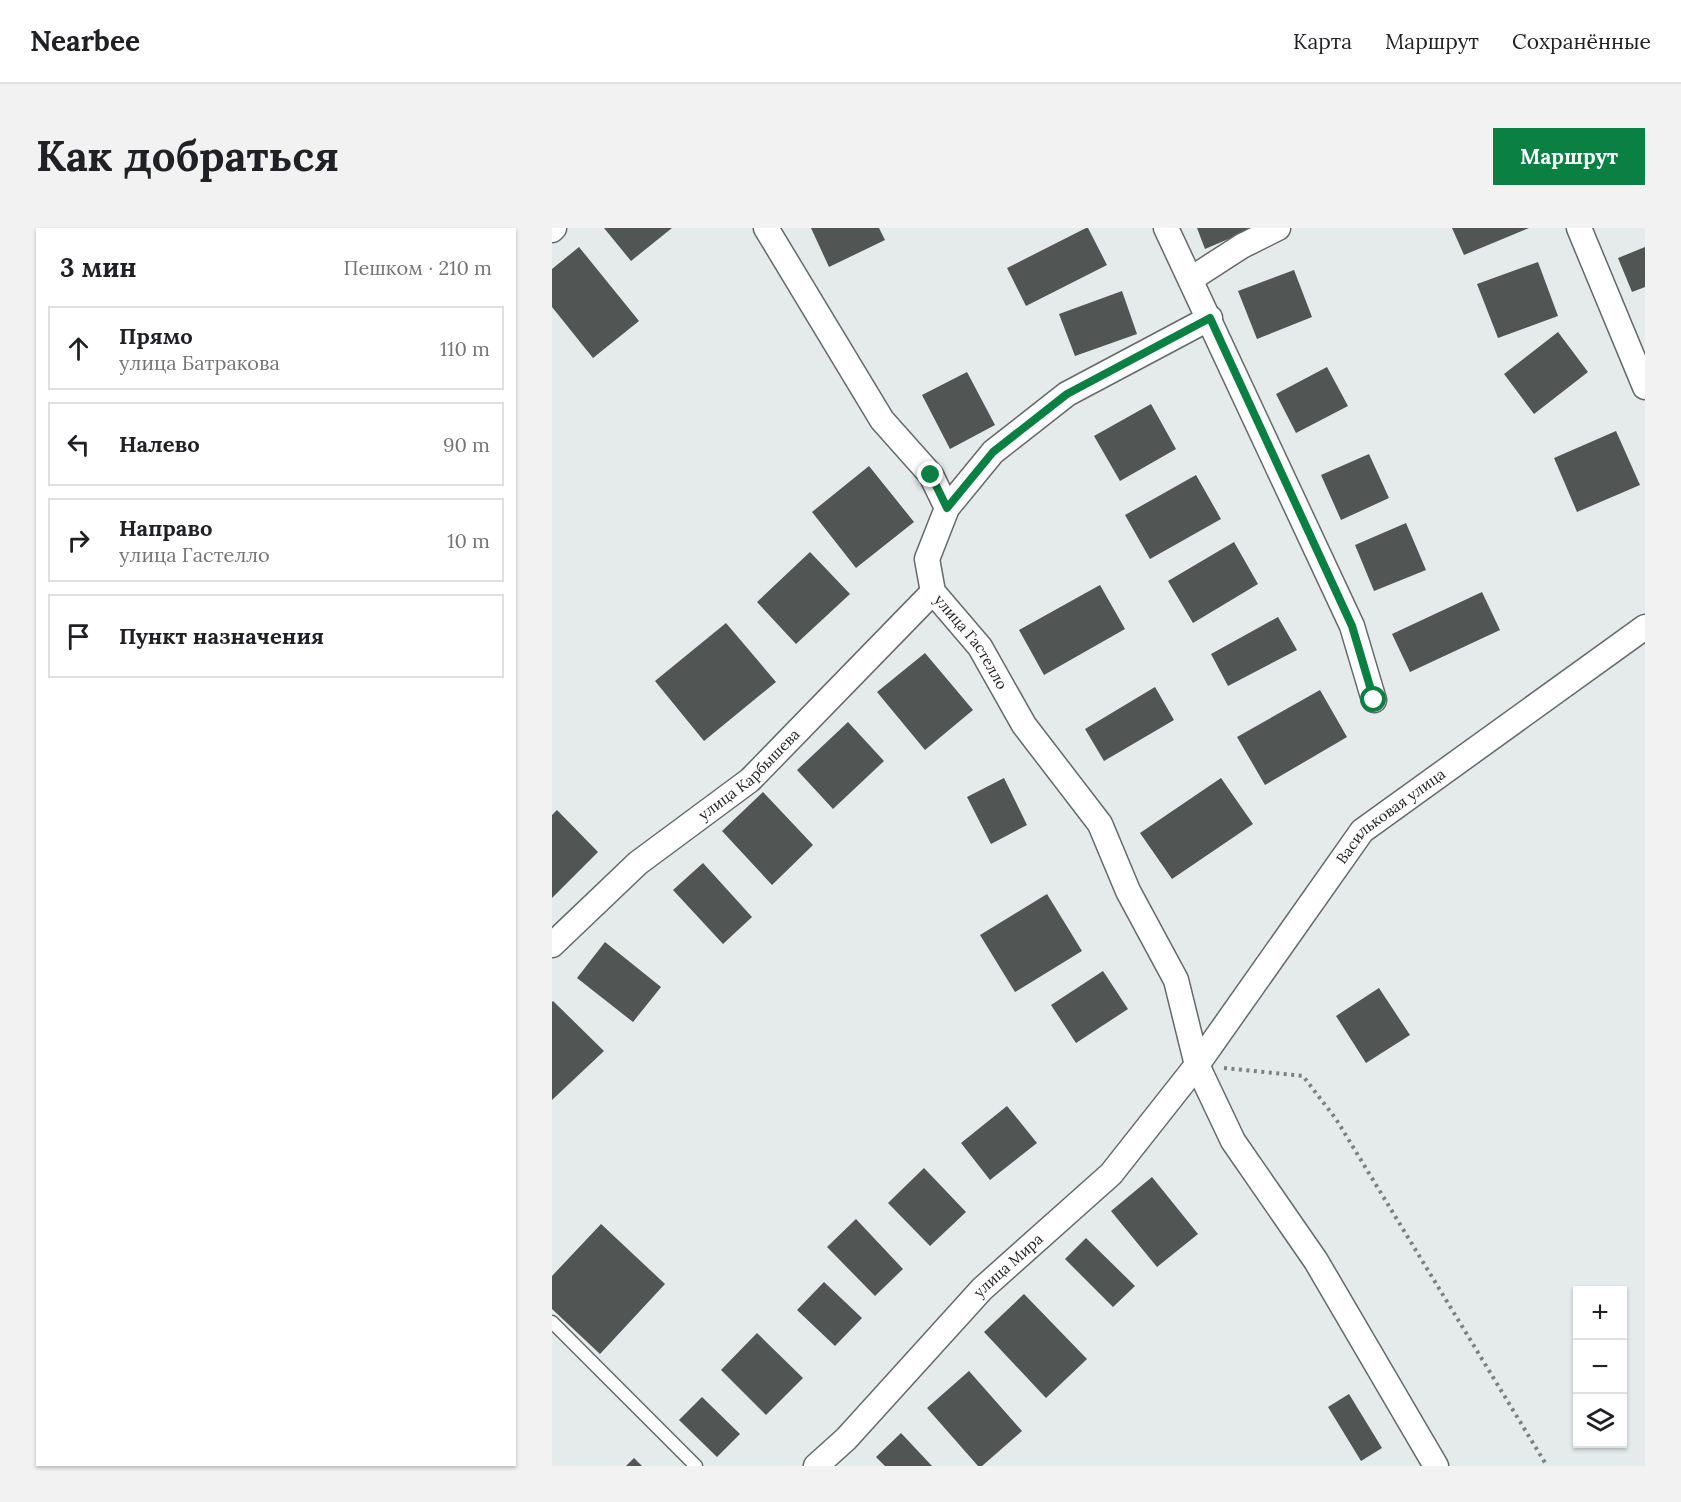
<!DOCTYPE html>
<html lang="ru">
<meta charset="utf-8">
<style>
body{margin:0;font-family:Lora,serif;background:#f2f2f2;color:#202124}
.controls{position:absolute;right:18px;bottom:18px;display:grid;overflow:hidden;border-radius:0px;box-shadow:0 2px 4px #0004}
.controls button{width:54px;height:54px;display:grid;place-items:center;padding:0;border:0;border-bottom:2px solid #e0e0e0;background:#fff;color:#202124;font:30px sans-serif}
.stop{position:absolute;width:18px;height:18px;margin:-14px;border:4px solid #0b8043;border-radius:50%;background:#fff}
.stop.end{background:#0b8043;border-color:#fff;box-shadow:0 2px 6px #0008}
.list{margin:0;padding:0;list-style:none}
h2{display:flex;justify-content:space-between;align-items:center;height:78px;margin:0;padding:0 24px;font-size:26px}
h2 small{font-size:20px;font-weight:400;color:#757577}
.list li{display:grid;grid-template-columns:39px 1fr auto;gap:18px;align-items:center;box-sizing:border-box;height:84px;margin:0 12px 12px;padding:0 12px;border:2px solid #e0e0e0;border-radius:0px}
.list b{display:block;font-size:22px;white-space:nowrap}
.list p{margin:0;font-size:20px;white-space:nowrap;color:#757577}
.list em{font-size:20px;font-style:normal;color:#757577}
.icon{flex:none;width:33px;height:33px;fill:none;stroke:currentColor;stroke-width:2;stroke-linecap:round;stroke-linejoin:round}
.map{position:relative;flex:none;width:1093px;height:1238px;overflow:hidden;border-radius:0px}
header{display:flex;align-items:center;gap:36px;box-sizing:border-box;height:84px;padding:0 30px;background:#fff;border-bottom:2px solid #e0e0e0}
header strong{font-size:28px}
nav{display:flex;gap:33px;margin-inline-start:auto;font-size:21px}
.intro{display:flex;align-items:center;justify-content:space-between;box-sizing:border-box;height:144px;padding:0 36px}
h1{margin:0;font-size:42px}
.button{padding:15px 27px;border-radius:0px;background:#0b8043;color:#fff;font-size:21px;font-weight:700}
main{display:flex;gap:36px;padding:0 36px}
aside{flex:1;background:#fff;border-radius:0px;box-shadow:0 2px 4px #0004}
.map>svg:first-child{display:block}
</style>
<header>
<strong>Nearbee</strong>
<nav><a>Карта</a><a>Маршрут</a><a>Сохранённые</a></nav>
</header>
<div class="intro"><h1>Как добраться</h1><a class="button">Маршрут</a></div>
<main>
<aside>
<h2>3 мин<small>Пешком · 210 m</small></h2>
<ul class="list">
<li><svg class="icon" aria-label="ahead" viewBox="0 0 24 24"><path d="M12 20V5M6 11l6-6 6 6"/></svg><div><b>Прямо</b><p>улица Батракова</p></div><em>110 m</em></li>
<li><svg class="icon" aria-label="left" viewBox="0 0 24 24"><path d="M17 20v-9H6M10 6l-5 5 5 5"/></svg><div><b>Налево</b></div><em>90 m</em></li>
<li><svg class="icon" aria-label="right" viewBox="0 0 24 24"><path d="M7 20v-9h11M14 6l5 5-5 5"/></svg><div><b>Направо</b><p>улица Гастелло</p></div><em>10 m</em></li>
<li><svg class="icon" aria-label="arrive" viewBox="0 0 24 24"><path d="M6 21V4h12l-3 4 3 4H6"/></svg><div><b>Пункт назначения</b></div></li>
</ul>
</aside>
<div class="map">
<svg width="1093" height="1238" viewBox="0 0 1093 1238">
<rect width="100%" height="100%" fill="#e5eaea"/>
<path fill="#515553" d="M 52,0 L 120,0 L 79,33 Z
M 259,0 L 327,0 L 333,12 L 277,39 Z
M 534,0 L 536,0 L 555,37 L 474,78 L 455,40 Z
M 645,0 L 702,0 L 653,21 Z
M 900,0 L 977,0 L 912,27 Z
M 27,19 L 87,93 L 41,130 L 0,79 L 0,41 Z
M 1093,19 L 1093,59 L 1080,64 L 1066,30 Z
M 986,34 L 1006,88 L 946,110 L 925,56 Z
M 742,42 L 760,89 L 705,111 L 686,63 Z
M 570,63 L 585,106 L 523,128 L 507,86 Z
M 1006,104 L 1036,144 L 982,186 L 952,146 Z
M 775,139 L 796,178 L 744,205 L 724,166 Z
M 415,144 L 443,197 L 398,221 L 370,167 Z
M 599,176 L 624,221 L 568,253 L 542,208 Z
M 1064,203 L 1088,257 L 1025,284 L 1002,230 Z
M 817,226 L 837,270 L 789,292 L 769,247 Z
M 317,238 L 362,294 L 304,340 L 260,284 Z
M 644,247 L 669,291 L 598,331 L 573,287 Z
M 854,295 L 874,342 L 822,363 L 803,317 Z
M 682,314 L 706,356 L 641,395 L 616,353 Z
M 258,324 L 298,366 L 244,416 L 205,374 Z
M 548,357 L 573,401 L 492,447 L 467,402 Z
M 930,364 L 948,402 L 858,444 L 840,406 Z
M 726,389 L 745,422 L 676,458 L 659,426 Z
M 174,395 L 224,454 L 152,513 L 103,453 Z
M 373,425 L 421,482 L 373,522 L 325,464 Z
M 603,459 L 622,492 L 552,533 L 533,501 Z
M 768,462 L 795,509 L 713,557 L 685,509 Z
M 296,494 L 332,533 L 281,581 L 245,542 Z
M 452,550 L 475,597 L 439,616 L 415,569 Z
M 669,550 L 701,596 L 620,651 L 588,605 Z
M 211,564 L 261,617 L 220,657 L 170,603 Z
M 5,582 L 46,624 L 0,670 L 0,587 Z
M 151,635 L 200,689 L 171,716 L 121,662 Z
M 495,666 L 530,723 L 463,764 L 428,707 Z
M 53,714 L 109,759 L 81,794 L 25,750 Z
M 551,743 L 576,781 L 524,815 L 499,777 Z
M 827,760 L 858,807 L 814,835 L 784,788 Z
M 1,773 L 52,823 L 0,872 L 0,774 Z
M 455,878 L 485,915 L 438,952 L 409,915 Z
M 372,940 L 414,984 L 378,1018 L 336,975 Z
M 600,949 L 646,1006 L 605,1039 L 559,983 Z
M 304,991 L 351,1041 L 323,1068 L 275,1019 Z
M 49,996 L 113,1056 L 48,1126 L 0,1081 L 0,1048 Z
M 534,1010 L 583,1058 L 561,1079 L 513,1031 Z
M 272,1054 L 310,1090 L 283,1118 L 245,1082 Z
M 472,1066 L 535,1131 L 494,1170 L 432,1104 Z
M 205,1105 L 251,1150 L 214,1187 L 169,1142 Z
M 417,1143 L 470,1203 L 430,1238 L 426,1238 L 375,1180 Z
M 797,1166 L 830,1220 L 809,1233 L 776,1179 Z
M 150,1169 L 188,1206 L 165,1229 L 127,1192 Z
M 349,1205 L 380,1238 L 333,1238 L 324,1229 Z
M 82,1230 L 90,1238 L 74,1238 Z"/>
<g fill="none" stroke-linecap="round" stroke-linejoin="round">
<g stroke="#646969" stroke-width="15">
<path id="lane" d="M 0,1094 L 144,1238"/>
</g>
<g stroke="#646969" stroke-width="27">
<g id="street">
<path id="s1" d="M 214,0 L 330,192 L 379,247 L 395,280 L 375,331 L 381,364 L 428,419 L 472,497 L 548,596 L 576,663 L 624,752 L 645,837 L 681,913 L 764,1033 L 884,1238"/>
<path d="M 614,0 L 800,398 L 822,472"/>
<path d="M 1027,0 L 1093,159"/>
<path d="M 0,2 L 2,0"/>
<path d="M 639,51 L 690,18 L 726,0"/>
<path d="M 395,280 L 441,224 L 515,166 L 658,90"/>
<path id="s2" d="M 0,717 L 86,635 L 198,552 L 381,364"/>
<path id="s3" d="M 264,1238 L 294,1211 L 430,1061 L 559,946 L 645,837 L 810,603 L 1093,399"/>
</g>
</g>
<path stroke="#7d8080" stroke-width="4" stroke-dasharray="3 4.5" stroke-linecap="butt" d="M 672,840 L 751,848 L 784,891 L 995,1238"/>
<use href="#lane" stroke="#fff" stroke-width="12"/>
<use href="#street" stroke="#fff" stroke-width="24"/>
</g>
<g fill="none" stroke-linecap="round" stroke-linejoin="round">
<path stroke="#0b8043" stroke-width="8" d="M 379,247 L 395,280 L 441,224 L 515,166 L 658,90 L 800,398 L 822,472"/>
</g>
<g text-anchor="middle" stroke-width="6" stroke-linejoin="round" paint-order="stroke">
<g font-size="15" fill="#212323" stroke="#e5eaea">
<text dy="5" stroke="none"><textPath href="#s1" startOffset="486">улица Гастелло</textPath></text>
<text dy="5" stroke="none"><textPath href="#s2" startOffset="261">улица Карбышева</textPath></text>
<text dy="5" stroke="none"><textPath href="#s3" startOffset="872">Васильковая улица</textPath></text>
<text dy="5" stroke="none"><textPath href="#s3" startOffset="278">улица Мира</textPath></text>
</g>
</g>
</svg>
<div class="controls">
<button>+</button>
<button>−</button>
<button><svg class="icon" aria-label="layers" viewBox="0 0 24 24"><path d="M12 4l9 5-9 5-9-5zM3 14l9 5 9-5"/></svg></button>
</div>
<div class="stop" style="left:822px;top:472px"></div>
<div class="stop end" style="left:379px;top:247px"></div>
</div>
</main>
